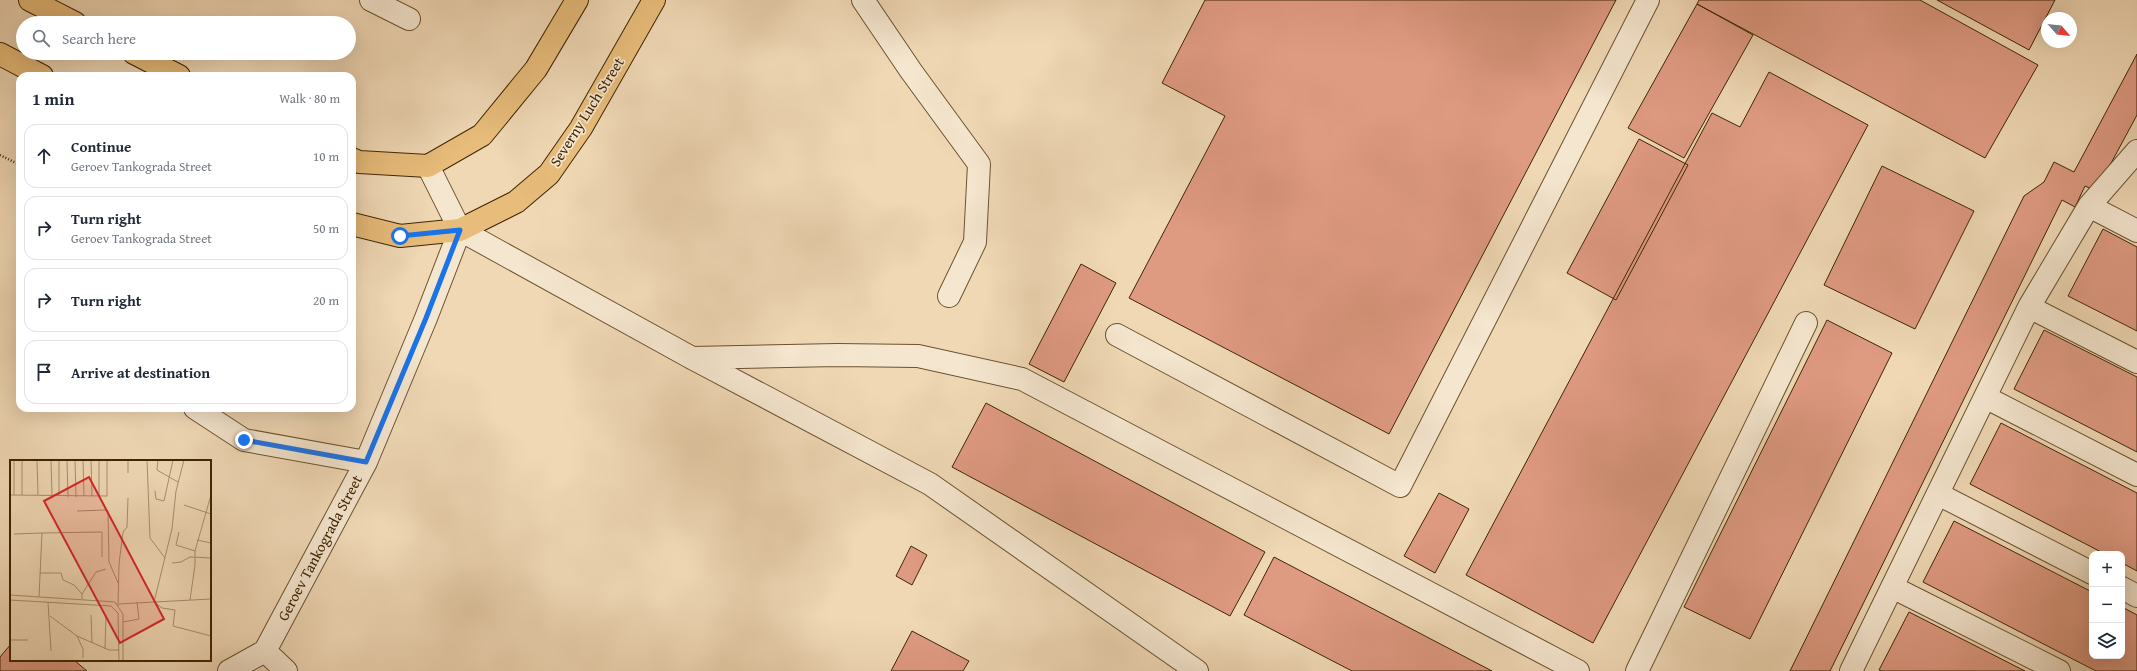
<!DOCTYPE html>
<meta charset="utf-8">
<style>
body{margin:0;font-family:"Gentium Book Plus",serif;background:#f2f2f3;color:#1f2937}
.controls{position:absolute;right:12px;bottom:12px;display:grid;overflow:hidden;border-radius:8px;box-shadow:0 4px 16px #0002}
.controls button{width:36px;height:36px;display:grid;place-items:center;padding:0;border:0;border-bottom:1px solid #e0e1e3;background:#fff;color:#1f2937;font:20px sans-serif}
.compass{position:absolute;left:2041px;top:12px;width:36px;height:36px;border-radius:50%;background:#fff;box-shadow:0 4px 16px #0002;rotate:118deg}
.stop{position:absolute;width:12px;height:12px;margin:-9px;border:3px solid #1a73e8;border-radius:50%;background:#fff}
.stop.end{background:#1a73e8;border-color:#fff;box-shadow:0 1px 4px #0008}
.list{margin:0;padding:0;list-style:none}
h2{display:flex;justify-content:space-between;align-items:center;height:52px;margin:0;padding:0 16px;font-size:17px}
h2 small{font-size:13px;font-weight:400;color:#747a83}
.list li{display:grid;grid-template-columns:26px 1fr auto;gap:12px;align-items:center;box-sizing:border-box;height:64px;margin:0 8px 8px;padding:0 8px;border:1px solid #e0e1e3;border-radius:12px}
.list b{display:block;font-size:15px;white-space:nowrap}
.list p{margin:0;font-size:13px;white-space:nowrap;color:#747a83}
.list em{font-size:13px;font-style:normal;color:#747a83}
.icon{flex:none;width:22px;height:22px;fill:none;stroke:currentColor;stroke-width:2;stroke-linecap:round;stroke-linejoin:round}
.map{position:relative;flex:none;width:2137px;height:671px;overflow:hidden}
.search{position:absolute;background:#fff;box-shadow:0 4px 16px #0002;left:16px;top:16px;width:340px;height:44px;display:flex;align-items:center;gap:10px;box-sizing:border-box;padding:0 14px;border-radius:22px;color:#747a83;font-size:15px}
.panel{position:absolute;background:#fff;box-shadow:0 4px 16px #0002;left:16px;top:72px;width:340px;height:340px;border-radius:12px}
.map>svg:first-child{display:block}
</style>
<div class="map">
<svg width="2137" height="671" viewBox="0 0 2137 671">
<rect width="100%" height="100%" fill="#f0d8b5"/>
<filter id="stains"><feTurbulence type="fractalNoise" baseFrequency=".005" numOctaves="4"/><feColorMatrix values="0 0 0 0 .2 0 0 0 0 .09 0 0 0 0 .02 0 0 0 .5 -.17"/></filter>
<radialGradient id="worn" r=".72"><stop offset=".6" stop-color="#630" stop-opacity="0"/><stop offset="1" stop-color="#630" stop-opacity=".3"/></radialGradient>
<path fill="#df9a82" stroke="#3f2504" d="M 1205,0 L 1616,0 L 1389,434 L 1129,298 L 1225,116 L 1162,83 Z
M 1699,0 L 1920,0 L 2038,65 L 1985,158 L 1697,4 Z
M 1937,0 L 2055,0 L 2029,50 Z
M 1697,4 L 1753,35 L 1684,158 L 1628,128 Z
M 2137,54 L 2137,115 L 2096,191 L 2085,186 L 2075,207 L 2062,200 L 1830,671 L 1790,671 L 2024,196 L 2044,182 L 2054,162 L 2074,172 Z
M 1769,72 L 1868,125 L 1593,643 L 1466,575 L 1712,113 L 1740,127 Z
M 1639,139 L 1688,165 L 1616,300 L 1567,273 Z
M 1882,166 L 1974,211 L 1915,329 L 1824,285 Z
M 2103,229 L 2137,247 L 2137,331 L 2068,296 Z
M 1081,264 L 1116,283 L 1064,382 L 1029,364 Z
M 1827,320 L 1892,353 L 1750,639 L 1684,607 Z
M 2044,330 L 2137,377 L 2137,452 L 2014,389 Z
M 986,403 L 1265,552 L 1230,616 L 952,467 Z
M 2001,423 L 2137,493 L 2137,571 L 2122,563 L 2122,554 L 2105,554 L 1970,484 Z
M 1439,493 L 1469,509 L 1435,573 L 1404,556 Z
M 1954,521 L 2092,592 L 2092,656 L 2122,656 L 2122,607 L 2137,615 L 2137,671 L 2096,671 L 1923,582 Z
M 911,546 L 927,555 L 912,585 L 896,576 Z
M 1274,557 L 1492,671 L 1352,671 L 1244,615 Z
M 1909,612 L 2025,671 L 1882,671 L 1879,670 Z
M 912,631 L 969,661 L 963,671 L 891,671 Z
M 11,644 L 11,660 L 74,660 L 87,671 L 0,671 L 0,657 Z"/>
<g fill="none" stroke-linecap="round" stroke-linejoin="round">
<g stroke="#6b5230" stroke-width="24">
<path id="minor" d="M 371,0 L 409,19
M 863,0 L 911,71 L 979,164 L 975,242 L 949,296
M 428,166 L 460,230 L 692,358 L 930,484 L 1197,671
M 2089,206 L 2137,231
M 2029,307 L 2137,362
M 1117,335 L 1400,486 L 1648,0
M 692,358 L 837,355 L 918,356 L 1022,379 L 1578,671
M 1985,397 L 2137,475
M 195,408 L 244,440 L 366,462
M 1938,494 L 2092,573
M 1892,587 L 2059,671
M 2122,588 L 2137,596
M 229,671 L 265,651
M 286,671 L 265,651 L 366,462 L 426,318 L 460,230
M 1637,671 L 1806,323
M 1851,671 L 2029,307 L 2089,206 L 2137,151"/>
</g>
<g stroke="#3f2504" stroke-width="24">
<path id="major" d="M 30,0 L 75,23
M 134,53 L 179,76
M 0,54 L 42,76
M 352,159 L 359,162 L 428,166 L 482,135 L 536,69 L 577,0
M 352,224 L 400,236 L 460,230 L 516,202 L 549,174 L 581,128 L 654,0"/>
</g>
<path stroke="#3f2504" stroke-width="2.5" stroke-dasharray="1 2" stroke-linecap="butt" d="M 0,155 L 20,165"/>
<use href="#minor" stroke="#f5e6cf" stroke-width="22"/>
<use href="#major" stroke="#e8bc7a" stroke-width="22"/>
</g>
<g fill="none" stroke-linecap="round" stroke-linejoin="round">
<path stroke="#1a73e8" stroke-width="5" d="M 244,440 L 366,462 L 426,318 L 460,230 L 400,236"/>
</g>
<g text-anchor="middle" stroke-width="3.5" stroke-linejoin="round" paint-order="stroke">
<g font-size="15" fill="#3f2504" stroke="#f5e6cf">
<text transform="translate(587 112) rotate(-58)" y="5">Severny Luch Street</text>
<text transform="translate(320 548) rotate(-62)" y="5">Geroev Tankograda Street</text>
</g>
</g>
<g transform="translate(10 460)">
<rect width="201" height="201" fill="#f0d8b5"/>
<path fill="none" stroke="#a9906e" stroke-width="1" d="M 27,0 L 28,35M 41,0 L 42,35M 49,0 L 49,36M 57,0 L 58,37M 65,0 L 66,37M 73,0 L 74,36M 81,0 L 82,36M 89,0 L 89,36M 137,0 L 140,78 L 155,98M 148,0 L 147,10 L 168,22M 118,13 L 118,0M 145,31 L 146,39 L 154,41 L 163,0M 0,35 L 97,36 L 97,0M 4,35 L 4,0M 12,35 L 12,0M 174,45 L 201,54M 67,51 L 97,50 L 98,52 L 99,102 L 108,123M 169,72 L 166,85 L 185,91M 4,74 L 32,73M 187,80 L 201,83M 162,103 L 171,102 L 180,97 L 201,98M 30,113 L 51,113 L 53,120 L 64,125 L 72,134M 0,135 L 105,142 L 113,154 L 113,201M 29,137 L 32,73 L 92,72 L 92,97M 72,139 L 72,134 L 86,112 L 96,109M 0,140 L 101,146 L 108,153 L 109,201M 180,140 L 185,105 L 185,91 L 201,35M 38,142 L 41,191M 144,142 L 152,148 L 165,150 L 163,166 L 201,176M 145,142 L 201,139M 109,144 L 144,142 L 162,69 L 166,31 L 174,0M 108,146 L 109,104 L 113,72 L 117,67 L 118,38M 81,155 L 82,183M 40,156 L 67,176 L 99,190 L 109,190M 113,162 L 129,159 L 127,142M 67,176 L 73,189 L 73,198M 0,180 L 18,180M 95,189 L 96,155"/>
<path fill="#d62828" fill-opacity="0.15" stroke="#d62828" stroke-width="2" d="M 79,17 L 154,159 L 110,183 L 34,41 Z"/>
<rect width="201" height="201" fill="none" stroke="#3f2504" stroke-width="2"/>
</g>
<rect width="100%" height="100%" filter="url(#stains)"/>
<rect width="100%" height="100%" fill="url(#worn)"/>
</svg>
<div class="controls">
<button>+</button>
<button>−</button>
<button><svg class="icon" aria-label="layers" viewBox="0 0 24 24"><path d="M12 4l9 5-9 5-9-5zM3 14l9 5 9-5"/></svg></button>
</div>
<svg class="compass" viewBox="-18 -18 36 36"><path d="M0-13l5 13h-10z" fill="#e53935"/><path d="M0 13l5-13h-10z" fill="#747a83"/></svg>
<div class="stop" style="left:400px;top:236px"></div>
<div class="stop end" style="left:244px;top:440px"></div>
<div class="search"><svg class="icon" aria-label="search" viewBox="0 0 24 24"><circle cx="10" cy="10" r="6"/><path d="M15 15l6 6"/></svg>Search here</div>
<section class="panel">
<h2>1 min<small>Walk · 80 m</small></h2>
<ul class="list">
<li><svg class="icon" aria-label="ahead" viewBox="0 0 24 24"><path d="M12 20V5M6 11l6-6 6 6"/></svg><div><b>Continue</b><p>Geroev Tankograda Street</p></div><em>10 m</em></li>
<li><svg class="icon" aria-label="right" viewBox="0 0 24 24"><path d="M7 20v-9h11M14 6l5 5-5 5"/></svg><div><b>Turn right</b><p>Geroev Tankograda Street</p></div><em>50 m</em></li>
<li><svg class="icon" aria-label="right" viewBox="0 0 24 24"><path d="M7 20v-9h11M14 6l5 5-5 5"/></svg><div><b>Turn right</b></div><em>20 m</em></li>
<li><svg class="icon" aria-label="arrive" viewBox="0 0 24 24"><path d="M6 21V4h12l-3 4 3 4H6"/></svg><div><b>Arrive at destination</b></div></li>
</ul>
</section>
</div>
